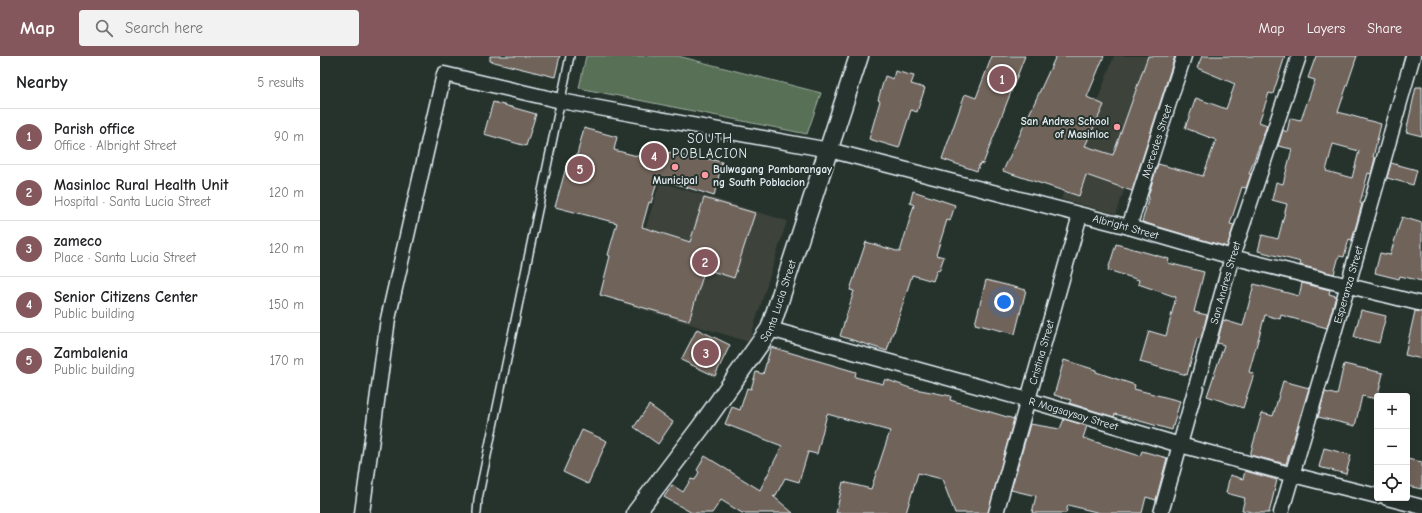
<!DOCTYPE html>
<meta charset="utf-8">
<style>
body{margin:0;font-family:"Comic Neue",sans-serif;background:#f2f2f2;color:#202124}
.controls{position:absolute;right:12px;bottom:12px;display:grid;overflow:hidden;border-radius:4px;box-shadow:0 4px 16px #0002}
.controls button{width:36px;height:36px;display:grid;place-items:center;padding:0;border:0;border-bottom:1px solid #e0e0e0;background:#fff;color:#202124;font:20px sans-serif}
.you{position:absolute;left:684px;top:246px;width:14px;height:14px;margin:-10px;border:3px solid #fff;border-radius:50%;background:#1a73e8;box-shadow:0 0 0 6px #1a73e833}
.badge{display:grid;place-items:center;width:26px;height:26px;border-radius:50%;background:#84575d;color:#fff;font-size:13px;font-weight:700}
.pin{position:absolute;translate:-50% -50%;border:2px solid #fff;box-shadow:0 1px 4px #0006}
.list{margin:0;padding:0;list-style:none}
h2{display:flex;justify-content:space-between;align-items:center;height:52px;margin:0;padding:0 16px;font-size:17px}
h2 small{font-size:13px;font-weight:400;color:#757577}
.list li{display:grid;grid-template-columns:26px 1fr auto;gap:12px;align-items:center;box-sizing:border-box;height:56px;padding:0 16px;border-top:1px solid #e0e0e0}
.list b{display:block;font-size:15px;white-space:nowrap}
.list p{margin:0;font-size:13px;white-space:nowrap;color:#757577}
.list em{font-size:13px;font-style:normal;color:#757577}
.icon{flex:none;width:22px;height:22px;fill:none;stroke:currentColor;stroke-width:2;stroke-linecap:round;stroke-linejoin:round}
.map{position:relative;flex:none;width:1102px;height:457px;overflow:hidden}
header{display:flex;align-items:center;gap:24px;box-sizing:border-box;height:56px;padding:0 20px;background:#84575d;color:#fff}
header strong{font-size:19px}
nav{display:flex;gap:22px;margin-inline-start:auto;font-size:14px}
.search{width:280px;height:36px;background:#f2f2f2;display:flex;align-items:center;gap:10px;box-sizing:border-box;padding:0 14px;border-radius:4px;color:#757577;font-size:15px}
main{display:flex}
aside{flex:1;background:#fff}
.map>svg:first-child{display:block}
</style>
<header>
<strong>Map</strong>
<div class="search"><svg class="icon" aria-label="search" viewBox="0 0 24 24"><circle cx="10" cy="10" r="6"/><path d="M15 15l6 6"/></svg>Search here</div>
<nav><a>Map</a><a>Layers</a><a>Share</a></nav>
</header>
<main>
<aside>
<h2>Nearby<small>5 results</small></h2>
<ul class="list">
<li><span class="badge">1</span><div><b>Parish office</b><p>Office · Albright Street</p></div><em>90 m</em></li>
<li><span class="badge">2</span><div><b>Masinloc Rural Health Unit</b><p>Hospital · Santa Lucia Street</p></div><em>120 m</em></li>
<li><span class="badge">3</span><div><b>zameco</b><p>Place · Santa Lucia Street</p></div><em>120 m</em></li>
<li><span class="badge">4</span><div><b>Senior Citizens Center</b><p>Public building</p></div><em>150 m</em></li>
<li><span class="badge">5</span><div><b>Zambalenia</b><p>Public building</p></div><em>170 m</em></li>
</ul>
</aside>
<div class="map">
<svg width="1102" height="457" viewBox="0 0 1102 457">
<rect width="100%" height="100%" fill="#26332d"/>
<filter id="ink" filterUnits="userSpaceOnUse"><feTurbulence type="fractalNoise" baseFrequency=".025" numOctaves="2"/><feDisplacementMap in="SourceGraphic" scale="8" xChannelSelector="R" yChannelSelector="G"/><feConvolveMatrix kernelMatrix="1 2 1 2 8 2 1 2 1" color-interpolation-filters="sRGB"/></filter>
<g filter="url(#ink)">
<path fill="#3c423a" d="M 794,0 L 851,0 L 796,158 L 741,143 Z
M 340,126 L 467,165 L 429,286 L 302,247 Z"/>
<path fill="#596f54" stroke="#a0b0a6" d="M 266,0 L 358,0 L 501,37 L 487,78 L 259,32 Z"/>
<path fill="#70645a" stroke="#e8f1f8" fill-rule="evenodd" d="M 170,0 L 240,0 L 235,21 L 170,5 Z
M 672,0 L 705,0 L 663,108 L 660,107 L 657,115 L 622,103 L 645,38 L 656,42 Z
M 736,0 L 784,0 L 767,41 L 784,49 L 765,90 L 793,99 L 828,0 L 855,0 L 812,135 L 766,119 L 759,140 L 683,115 Z
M 882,0 L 965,0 L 953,38 L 949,37 L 939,66 L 947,69 L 929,118 L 931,118 L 926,132 L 922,131 L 910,168 L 914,169 L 907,191 L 822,166 L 829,141 L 828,140 L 838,108 L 883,120 L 896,84 L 865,72 L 876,42 L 906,53 L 915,28 L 877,12 Z
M 996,0 L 1037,0 L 1018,56 L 1061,68 L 1053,101 L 1055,102 L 1051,118 L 1048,117 L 1040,147 L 1042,148 L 1032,184 L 1029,183 L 1024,201 L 1019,200 L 1014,218 L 980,209 L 981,206 L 938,195 L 942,179 L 958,183 L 967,148 L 952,144 L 956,126 L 963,128 L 972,93 L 958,90 L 963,74 L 967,76 L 970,62 L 981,64 L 995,24 L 988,22 ZM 1013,88 L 1039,95 L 1032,122 L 1006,115 Z
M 575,15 L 594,20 L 591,28 L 605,32 L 597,56 L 591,54 L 579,92 L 549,83 L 560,45 L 558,44 L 565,20 L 573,23 Z
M 1096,31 L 1102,31 L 1102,80 L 1086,76 Z
M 173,46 L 216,58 L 206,90 L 164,78 Z
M 264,72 L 297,81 L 294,94 L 321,101 L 323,91 L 350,97 L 350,96 L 374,103 L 375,100 L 402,106 L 394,140 L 338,122 L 331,147 L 329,146 L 322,171 L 370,186 L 384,142 L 435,157 L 414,222 L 385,213 L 369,265 L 280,239 L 290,200 L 288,199 L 297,167 L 235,151 L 247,108 L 254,110 Z
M 1071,107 L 1097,114 L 1093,129 L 1067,122 Z
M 593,135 L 635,149 L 630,165 L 627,164 L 616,199 L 624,201 L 619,215 L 617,214 L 613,225 L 592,219 L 574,276 L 573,276 L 567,295 L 520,280 L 534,235 L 530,234 L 546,186 L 580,196 L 594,149 L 590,147 Z
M 1082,161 L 1102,167 L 1102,225 L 1080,220 L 1079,223 L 1055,217 L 1060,197 L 1070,199 Z
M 796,188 L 849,203 L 848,207 L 884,216 L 874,256 L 887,259 L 881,283 L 877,282 L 867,319 L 820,306 L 829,275 L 846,280 L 856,241 L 818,228 L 819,224 L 788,214 Z
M 666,224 L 706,234 L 695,278 L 655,268 Z
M 982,227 L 1010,234 L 1009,238 L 1016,240 L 1007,272 L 961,259 L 960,263 L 945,259 L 929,316 L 934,318 L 923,352 L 887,340 L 904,289 L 897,287 L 903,264 L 923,270 L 934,228 L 979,240 Z
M 1041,254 L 1066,260 L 1059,287 L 1034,281 Z
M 1095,255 L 1102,256 L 1102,303 L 1085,299 Z
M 377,273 L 410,289 L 395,320 L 361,304 Z
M 451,291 L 536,316 L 535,321 L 563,328 L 565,323 L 590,332 L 631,340 L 630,344 L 694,363 L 668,457 L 635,457 L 622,423 L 598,417 L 586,457 L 516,457 L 523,426 L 551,433 L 570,375 L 507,358 L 497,398 L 488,396 L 479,426 L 465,422 L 455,441 L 453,440 L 473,457 L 422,457 L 401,444 L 392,457 L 372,457 L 344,441 L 352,429 L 363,436 L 371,423 L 375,424 L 379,416 L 377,414 L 385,400 L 440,434 L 462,390 L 405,368 L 412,351 L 420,354 L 427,332 L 431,333 L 436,316 L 443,318 Z
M 744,304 L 776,314 L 776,316 L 815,329 L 814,333 L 860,345 L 852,374 L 795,358 L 794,361 L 749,347 L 751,344 L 734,339 Z
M 1024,308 L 1063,317 L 1057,343 L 1042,340 L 1035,370 L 998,361 L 1005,336 L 1017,339 Z
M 963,325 L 989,332 L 966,408 L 930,399 L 942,357 L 953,360 Z
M 329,349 L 353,366 L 338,388 L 314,371 Z
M 744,363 L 767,370 L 763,382 L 820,400 L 822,395 L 847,402 L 836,444 L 826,441 L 822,457 L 780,457 L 748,449 L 746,457 L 712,457 L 716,440 L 691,434 L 710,368 L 740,373 Z
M 262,374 L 287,385 L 268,428 L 243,416 Z
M 1004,392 L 1031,399 L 1026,418 L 999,411 Z
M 1087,403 L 1102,406 L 1102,433 L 1087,430 Z
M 925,415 L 957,424 L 949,457 L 936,457 L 922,454 L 925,442 L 906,437 L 910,419 L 923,423 Z"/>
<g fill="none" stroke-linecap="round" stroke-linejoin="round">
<g stroke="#e8f1f8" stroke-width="10">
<path id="service" d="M 157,457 L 158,443 L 250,0"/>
</g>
<g stroke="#e8f1f8" stroke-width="17">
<g id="minor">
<path id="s1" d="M 809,171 L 864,0"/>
<path id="s2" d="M 450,273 L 708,344 L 860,389 L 973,419 L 1057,440"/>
<path d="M 1067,442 L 1102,451"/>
<path id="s3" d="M 42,457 L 68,263 L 124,18 L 241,45 L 509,94 L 809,171 L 912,201 L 1102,248"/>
<path id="s4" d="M 676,457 L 760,159"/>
<path id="s5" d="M 841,457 L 912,201 L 979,0"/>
<path id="s6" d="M 961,457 L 1028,229 L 1093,0"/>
</g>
</g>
<g stroke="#e8f1f8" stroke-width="21">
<g id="tertiary">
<path id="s7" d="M 316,457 L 381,371 L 450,273 L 539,0"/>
</g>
</g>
<use href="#service" stroke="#26332d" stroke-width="7"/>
<use href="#minor" stroke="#26332d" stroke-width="14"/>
<use href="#tertiary" stroke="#26332d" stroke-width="18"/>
</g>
</g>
<g fill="#ff9aa2" stroke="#26332d" stroke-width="1.5">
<circle cx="797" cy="71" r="4"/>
<circle cx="355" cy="111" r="4"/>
<circle cx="385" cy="119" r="4"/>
</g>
<g text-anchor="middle" stroke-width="4" stroke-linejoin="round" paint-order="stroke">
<g font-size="11" font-weight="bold" fill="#e8f1f8" stroke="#26332d" text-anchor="end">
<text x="789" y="69">San Andres School<tspan x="789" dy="13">of Masinloc</tspan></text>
<text x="393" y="117" text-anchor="start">Bulwagang Pambarangay<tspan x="393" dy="13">ng South Poblacion</tspan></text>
<text x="355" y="128" text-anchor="middle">Municipal</text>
</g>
<g font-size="11" fill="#e8f1f8" stroke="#26332d">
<text dy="4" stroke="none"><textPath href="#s1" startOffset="90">Mercedes Street</textPath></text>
<text dy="4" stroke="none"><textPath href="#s3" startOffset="1146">Albright Street</textPath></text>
<text dy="4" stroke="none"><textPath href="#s5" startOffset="239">San Andres Street</textPath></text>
<text dy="4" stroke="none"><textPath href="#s6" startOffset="238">Esperanza Street</textPath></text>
<text dy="4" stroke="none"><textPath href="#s7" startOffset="257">Santa Lucia Street</textPath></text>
<text dy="4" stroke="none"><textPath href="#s4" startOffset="167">Cristina Street</textPath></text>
<text dy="4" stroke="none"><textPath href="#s2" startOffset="315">R Magsaysay Street</textPath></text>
</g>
<g font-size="13" letter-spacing="1" fill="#e8f1f8" stroke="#26332d">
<text x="390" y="87">SOUTH<tspan x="390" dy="15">POBLACION</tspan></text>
</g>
</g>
</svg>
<div class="controls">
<button>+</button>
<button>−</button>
<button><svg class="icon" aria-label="locate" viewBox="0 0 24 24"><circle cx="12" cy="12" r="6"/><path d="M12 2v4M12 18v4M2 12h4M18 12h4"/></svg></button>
</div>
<div class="you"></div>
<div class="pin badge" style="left:682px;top:23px">1</div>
<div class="pin badge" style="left:385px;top:206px">2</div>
<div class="pin badge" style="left:386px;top:297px">3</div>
<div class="pin badge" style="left:334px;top:100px">4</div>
<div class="pin badge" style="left:260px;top:113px">5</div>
</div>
</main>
